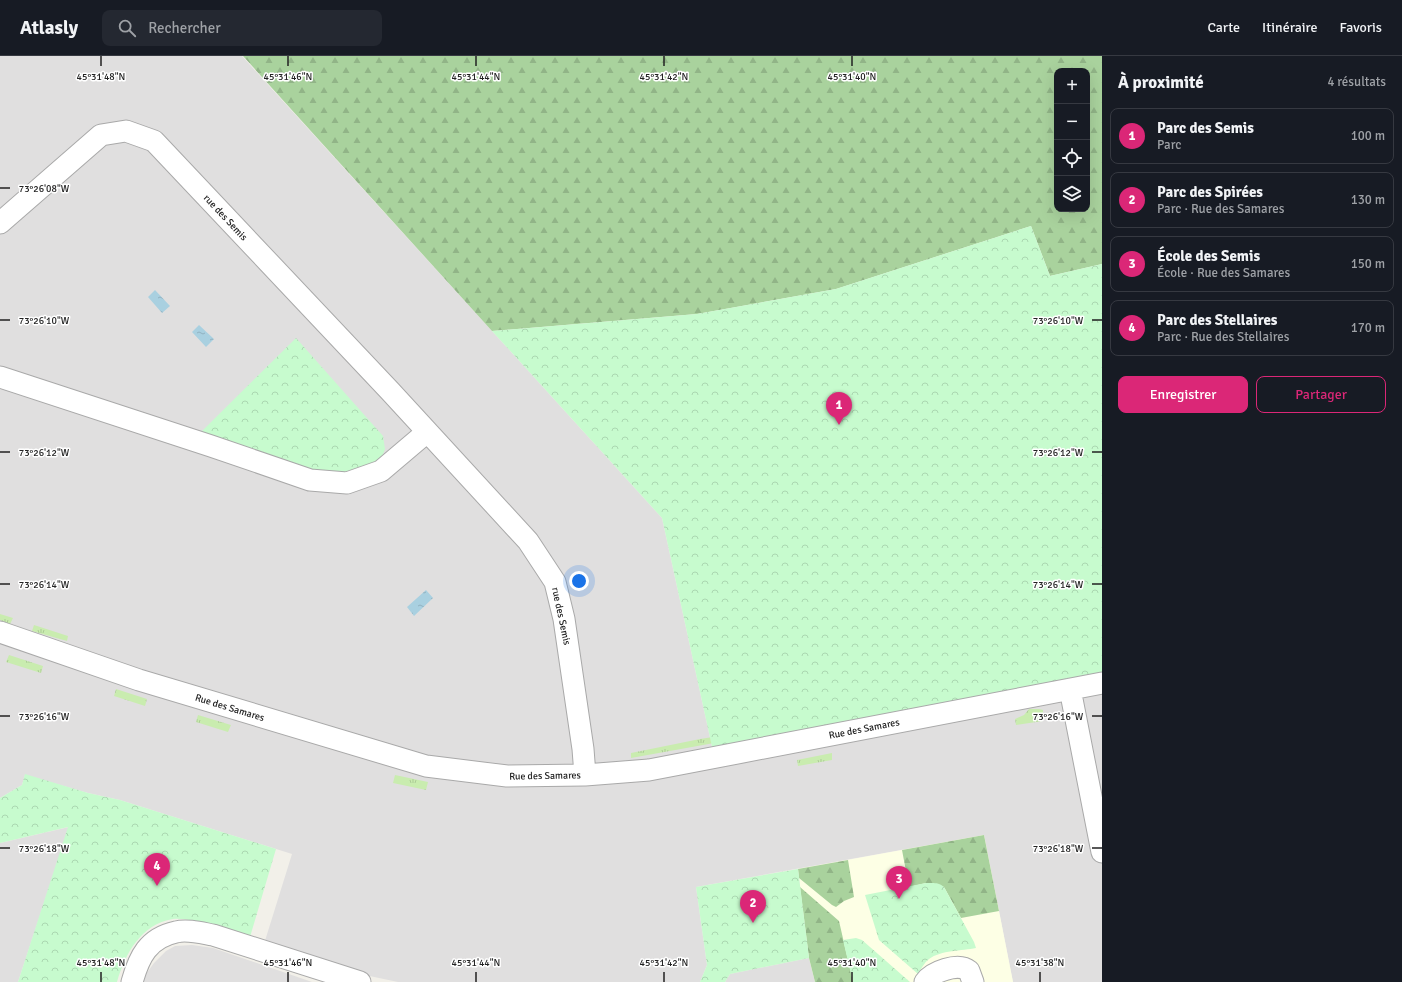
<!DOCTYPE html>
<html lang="fr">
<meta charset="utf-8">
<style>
body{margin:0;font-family:Signika,sans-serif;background:#242831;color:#f1f3f6}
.controls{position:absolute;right:12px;top:12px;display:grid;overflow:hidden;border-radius:8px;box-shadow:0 4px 16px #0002}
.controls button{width:36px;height:36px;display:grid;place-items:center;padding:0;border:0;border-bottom:1px solid #363941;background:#171b24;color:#f1f3f6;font:20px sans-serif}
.you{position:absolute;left:579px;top:525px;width:14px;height:14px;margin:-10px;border:3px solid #fff;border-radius:50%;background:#1a73e8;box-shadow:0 0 0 6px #1a73e833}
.badge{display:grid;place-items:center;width:26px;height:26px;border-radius:50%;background:#db2777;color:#fff;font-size:13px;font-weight:700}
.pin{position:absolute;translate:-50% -33px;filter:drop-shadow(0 1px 2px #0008)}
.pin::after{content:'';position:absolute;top:21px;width:14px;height:12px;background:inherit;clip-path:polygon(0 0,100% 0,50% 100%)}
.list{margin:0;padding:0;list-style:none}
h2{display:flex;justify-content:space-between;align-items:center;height:52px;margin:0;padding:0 16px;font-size:17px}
h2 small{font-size:13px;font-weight:400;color:#9ea1a6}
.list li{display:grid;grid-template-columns:26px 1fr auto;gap:12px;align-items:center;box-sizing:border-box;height:56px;margin:0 8px 8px;padding:0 8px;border:1px solid #363941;border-radius:8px}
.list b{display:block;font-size:15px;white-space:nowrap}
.list p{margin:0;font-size:13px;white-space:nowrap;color:#9ea1a6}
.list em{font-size:13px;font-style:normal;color:#9ea1a6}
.actions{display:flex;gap:8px;padding:12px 16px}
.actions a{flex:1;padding:9px 0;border:1px solid #db2777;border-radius:8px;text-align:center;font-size:14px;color:#db2777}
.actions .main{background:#db2777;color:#fff}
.icon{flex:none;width:22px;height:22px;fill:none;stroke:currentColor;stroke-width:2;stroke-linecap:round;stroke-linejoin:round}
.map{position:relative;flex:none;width:1102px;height:926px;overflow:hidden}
header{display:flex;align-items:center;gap:24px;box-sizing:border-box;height:56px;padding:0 20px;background:#171b24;border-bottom:1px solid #363941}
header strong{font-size:19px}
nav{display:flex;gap:22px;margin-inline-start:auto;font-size:14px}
.search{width:280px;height:36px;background:#242831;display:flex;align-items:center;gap:10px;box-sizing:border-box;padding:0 14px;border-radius:8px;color:#9ea1a6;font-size:15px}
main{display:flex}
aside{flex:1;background:#171b24}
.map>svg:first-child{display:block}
</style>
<header>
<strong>Atlasly</strong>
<div class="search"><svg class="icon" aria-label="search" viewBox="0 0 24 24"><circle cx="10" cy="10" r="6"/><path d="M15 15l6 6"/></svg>Rechercher</div>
<nav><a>Carte</a><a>Itinéraire</a><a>Favoris</a></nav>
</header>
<main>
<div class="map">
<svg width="1102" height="926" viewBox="0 0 1102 926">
<defs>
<pattern id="grass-tufts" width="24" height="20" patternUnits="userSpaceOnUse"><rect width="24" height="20" fill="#c9ecaf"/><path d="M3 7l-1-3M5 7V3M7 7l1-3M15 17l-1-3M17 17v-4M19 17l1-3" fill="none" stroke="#acca96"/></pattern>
<pattern id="forest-firs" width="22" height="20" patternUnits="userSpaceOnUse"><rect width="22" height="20" fill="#a9d29d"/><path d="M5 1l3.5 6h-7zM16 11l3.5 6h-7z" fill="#91b487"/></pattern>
<pattern id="park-crowns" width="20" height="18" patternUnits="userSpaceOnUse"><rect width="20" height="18" fill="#c7fbce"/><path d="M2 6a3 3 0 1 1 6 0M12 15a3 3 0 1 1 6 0" fill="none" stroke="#abd7b1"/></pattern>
<pattern id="water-ripples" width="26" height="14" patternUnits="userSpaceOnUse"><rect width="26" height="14" fill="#a9d0e0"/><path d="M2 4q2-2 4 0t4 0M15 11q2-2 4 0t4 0" fill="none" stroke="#91b2c0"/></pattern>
</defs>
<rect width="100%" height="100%" fill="#f2f0e9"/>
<path fill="#e0dfdf" d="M 0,0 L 242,0 L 662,462 L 714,700 L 1102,627 L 1102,926 L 1013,926 L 984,779 L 696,831 L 707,909 L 700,926 L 398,926 L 360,918 L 264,888 L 292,798 L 120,744 L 88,737 L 25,719 L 22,729 L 0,742 Z
M 69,771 L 18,926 L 0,926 L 0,787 Z
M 192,889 L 213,892 L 312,926 L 143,926 L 146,918 L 154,907 L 166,895 L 175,890 Z
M 809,902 L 815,926 L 725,926 L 730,918 Z"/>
<path fill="#fdffe5" d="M 984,779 L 1013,926 L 815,926 L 809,902 L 798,813 Z"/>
<path fill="url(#grass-tufts)" d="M 0,558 L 13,562 L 10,568 L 0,564 Z
M 34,569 L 68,580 L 67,585 L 32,575 Z
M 9,599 L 43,610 L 41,617 L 6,606 Z
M 116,633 L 147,643 L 145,650 L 114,640 Z
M 1029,653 L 1039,653 L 1043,654 L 1043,665 L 1016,669 L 1015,663 L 1024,659 Z
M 198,659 L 231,669 L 228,676 L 196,666 Z
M 752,675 L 753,680 L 631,702 L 631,697 L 700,683 Z
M 832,697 L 832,704 L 798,710 L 797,704 Z
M 395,719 L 428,726 L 426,734 L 393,727 Z"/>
<path fill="url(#forest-firs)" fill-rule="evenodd" d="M 243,0 L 1102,0 L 1102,208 L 1050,220 L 1031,170 L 836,233 L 697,258 L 492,275 ZM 1057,15 L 1087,15 L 1087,153 L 1057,153 Z
M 984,779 L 999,855 L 961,862 L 944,831 L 926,827 L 909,831 L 902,794 Z
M 848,804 L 854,841 L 844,845 L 836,851 L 832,849 L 799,822 L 798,813 Z
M 800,831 L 839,865 L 853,926 L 815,926 L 809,902 Z"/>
<path fill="url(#park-crowns)" d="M 1031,170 L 1050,220 L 1102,208 L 1102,625 L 714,700 L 662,462 L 492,275 L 697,258 L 836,233 Z
M 296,282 L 383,380 L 385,393 L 380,406 L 343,424 L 198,379 Z
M 25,718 L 88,737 L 120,744 L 276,793 L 250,881 C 231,875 192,861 173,863 C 141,868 125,898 117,926 L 18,926 L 68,771 L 0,787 L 0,742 L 22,729 Z
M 798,813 L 809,902 L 730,918 L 725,926 L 700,926 L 707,909 L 696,831 Z
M 926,827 C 933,827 939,826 944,831 L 974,886 L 976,892 C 962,895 941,894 929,903 C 924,907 921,913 918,918 L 879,884 L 865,839 Z
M 856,882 L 862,884 L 910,926 L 853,926 L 843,884 Z"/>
<path fill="url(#water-ripples)" d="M 155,234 L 170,250 L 162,257 L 148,241 Z
M 199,269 L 214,283 L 206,291 L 192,276 Z
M 426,534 L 433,542 L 414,560 L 407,551 Z"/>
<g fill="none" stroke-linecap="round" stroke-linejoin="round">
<g stroke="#a9a9a9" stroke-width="23">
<path id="minor" d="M 0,167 L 101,79 L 126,75 L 154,85 L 390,335 L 528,485 L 555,526 L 564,563 L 583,693 L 585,719
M 0,321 L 211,390 L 310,424 L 347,427 L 381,415 L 427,376
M 0,576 L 139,624 L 426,710 L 507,720 L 585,719 L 649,714 L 1102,627
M 1070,633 L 1102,796
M 132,926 C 139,901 148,882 176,876 C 187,873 202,877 213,879 L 360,926
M 925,926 C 932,916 958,906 969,915 L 973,926"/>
</g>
<use href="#minor" stroke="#fff" stroke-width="21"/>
</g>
<path fill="none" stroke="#222" stroke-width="1.5" d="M 101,0 L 101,10M 288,0 L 288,10M 476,0 L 476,10M 664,0 L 664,10M 852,0 L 852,10M 0,132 L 10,132M 0,264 L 10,264M 1092,264 L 1102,264M 0,396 L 10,396M 1092,396 L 1102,396M 0,528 L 10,528M 1092,528 L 1102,528M 0,660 L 10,660M 1092,660 L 1102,660M 0,792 L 10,792M 1092,792 L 1102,792M 101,916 L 101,926M 288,916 L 288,926M 476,916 L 476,926M 664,916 L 664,926M 852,916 L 852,926M 1040,916 L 1040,926"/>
<g text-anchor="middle" stroke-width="3" stroke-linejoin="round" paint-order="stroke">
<g font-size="10" fill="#222" stroke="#fff">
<text transform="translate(226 161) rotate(47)" y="4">rue des Semis</text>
<text transform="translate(562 560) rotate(78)" y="4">rue des Semis</text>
<text transform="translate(230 651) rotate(17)" y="4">Rue des Samares</text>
<text transform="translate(864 672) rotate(-11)" y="4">Rue des Samares</text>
<text transform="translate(545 719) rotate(-1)" y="4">Rue des Samares</text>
</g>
</g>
<g font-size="10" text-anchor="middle" fill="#222" stroke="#fff" stroke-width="3" stroke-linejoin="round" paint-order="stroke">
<text x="101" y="24">45°31'48"N</text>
<text x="288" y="24">45°31'46"N</text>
<text x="476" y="24">45°31'44"N</text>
<text x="664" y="24">45°31'42"N</text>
<text x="852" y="24">45°31'40"N</text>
<text x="44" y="136">73°26'08"W</text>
<text x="1058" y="268">73°26'10"W</text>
<text x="44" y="268">73°26'10"W</text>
<text x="1058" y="400">73°26'12"W</text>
<text x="44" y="400">73°26'12"W</text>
<text x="1058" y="532">73°26'14"W</text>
<text x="44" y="532">73°26'14"W</text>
<text x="1058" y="664">73°26'16"W</text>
<text x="44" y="664">73°26'16"W</text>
<text x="1058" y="796">73°26'18"W</text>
<text x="44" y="796">73°26'18"W</text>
<text x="101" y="910">45°31'48"N</text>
<text x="288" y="910">45°31'46"N</text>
<text x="476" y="910">45°31'44"N</text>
<text x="664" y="910">45°31'42"N</text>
<text x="852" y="910">45°31'40"N</text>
<text x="1040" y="910">45°31'38"N</text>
</g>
</svg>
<div class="controls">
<button>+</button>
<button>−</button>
<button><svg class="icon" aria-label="locate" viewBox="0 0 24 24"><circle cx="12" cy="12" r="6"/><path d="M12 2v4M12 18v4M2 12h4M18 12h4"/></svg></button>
<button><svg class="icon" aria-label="layers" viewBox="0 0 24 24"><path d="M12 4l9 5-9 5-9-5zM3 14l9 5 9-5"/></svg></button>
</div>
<div class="you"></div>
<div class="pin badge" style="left:839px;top:369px">1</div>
<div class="pin badge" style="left:753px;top:867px">2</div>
<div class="pin badge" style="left:899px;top:843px">3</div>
<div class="pin badge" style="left:157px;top:830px">4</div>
</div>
<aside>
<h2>À proximité<small>4 résultats</small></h2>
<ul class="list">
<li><span class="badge">1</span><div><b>Parc des Semis</b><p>Parc</p></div><em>100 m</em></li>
<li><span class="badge">2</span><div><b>Parc des Spirées</b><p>Parc · Rue des Samares</p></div><em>130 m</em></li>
<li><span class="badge">3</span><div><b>École des Semis</b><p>École · Rue des Samares</p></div><em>150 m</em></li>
<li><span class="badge">4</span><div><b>Parc des Stellaires</b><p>Parc · Rue des Stellaires</p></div><em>170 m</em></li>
</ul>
<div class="actions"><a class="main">Enregistrer</a><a>Partager</a></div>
</aside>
</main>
